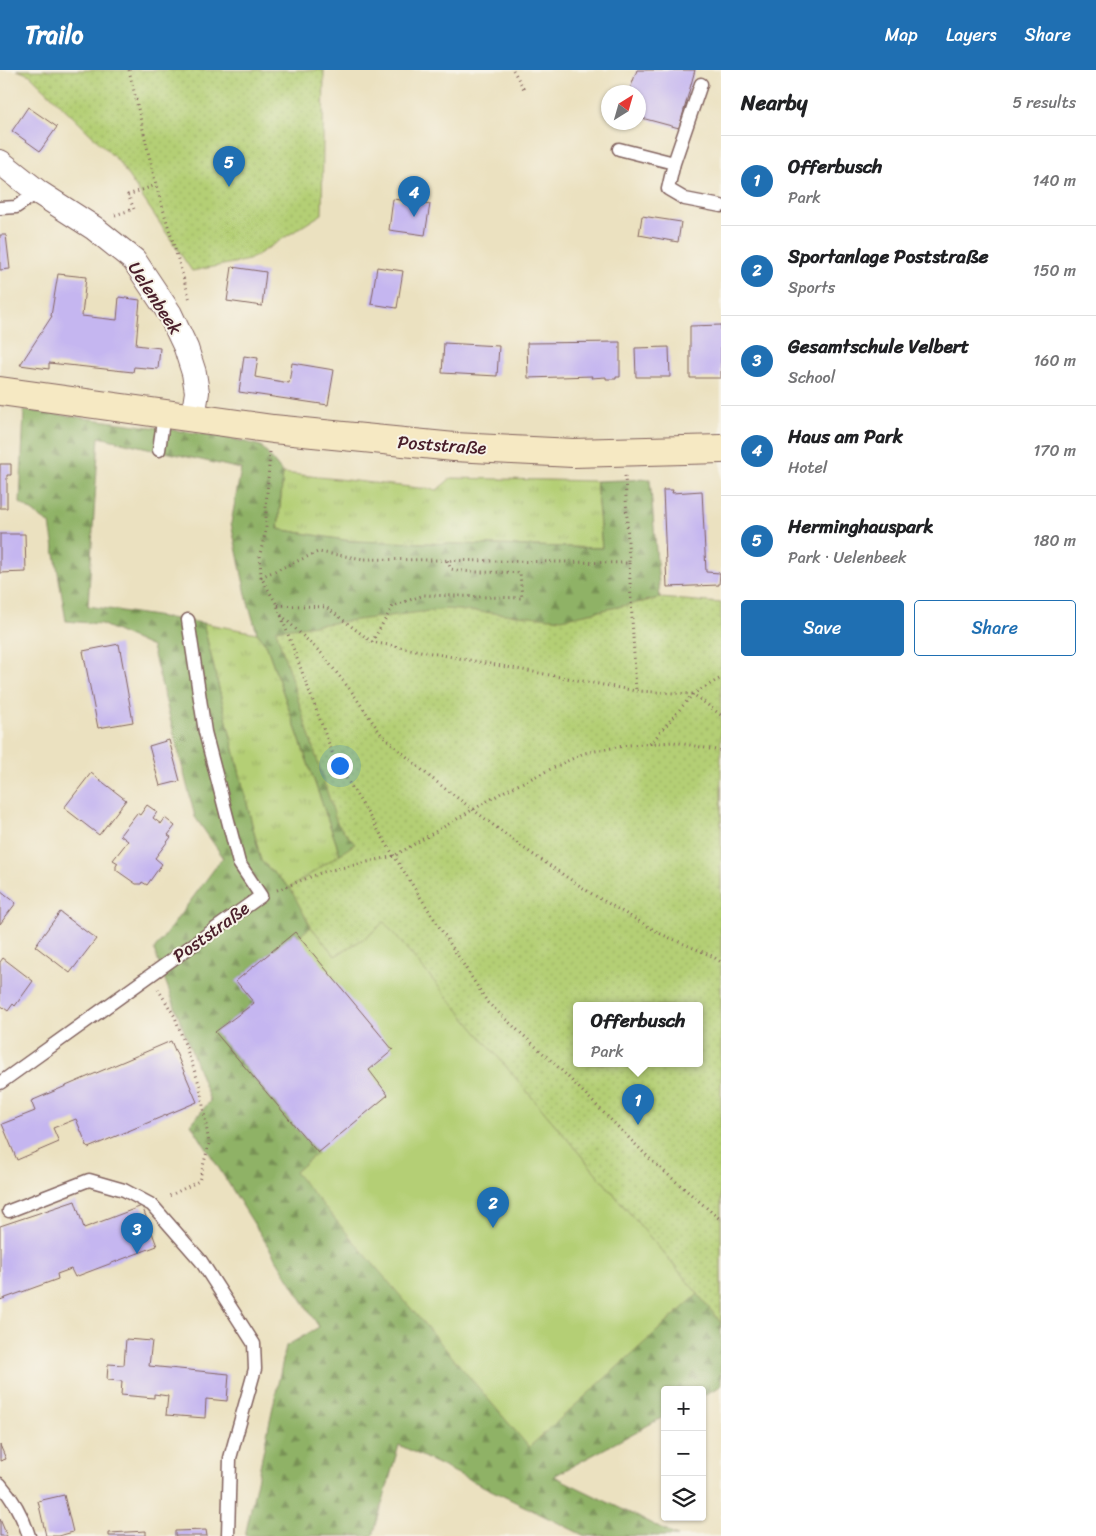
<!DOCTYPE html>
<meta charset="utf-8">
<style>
body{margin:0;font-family:Sriracha,sans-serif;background:#f6f6f6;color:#202124}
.controls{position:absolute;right:15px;bottom:15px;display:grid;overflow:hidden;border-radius:5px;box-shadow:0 1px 4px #0004}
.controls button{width:45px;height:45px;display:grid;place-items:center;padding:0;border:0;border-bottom:1px solid #e0e0e0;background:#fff;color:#202124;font:25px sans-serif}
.compass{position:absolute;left:601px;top:15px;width:45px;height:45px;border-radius:50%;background:#fff;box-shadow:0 1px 4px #0004;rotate:37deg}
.you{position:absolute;left:339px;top:695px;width:18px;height:18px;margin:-12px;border:4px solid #fff;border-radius:50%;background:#1a73e8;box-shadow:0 0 0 8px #1a73e833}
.badge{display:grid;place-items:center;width:32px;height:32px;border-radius:50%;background:#1f6fb2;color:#fff;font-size:16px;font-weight:700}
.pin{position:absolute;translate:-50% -41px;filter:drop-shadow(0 1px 2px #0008)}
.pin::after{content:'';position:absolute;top:26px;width:18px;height:15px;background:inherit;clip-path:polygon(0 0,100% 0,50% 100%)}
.popup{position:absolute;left:573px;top:932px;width:130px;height:65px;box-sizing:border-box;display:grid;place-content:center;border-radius:5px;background:#fff;filter:drop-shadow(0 1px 4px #0005);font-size:16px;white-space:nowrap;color:#757577}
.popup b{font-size:19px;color:#202124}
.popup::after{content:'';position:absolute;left:50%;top:100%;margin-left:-10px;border:10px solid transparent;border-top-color:#fff}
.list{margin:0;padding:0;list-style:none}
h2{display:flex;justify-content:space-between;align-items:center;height:65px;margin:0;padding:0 20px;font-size:21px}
h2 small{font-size:16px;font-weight:400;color:#757577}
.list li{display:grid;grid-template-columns:32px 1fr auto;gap:15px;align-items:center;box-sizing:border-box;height:90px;padding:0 20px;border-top:1px solid #e0e0e0}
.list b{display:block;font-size:19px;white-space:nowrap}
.list p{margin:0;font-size:16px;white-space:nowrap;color:#757577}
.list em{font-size:16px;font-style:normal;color:#757577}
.actions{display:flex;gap:10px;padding:15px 20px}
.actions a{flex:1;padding:11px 0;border:1px solid #1f6fb2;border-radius:5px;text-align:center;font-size:18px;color:#1f6fb2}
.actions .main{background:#1f6fb2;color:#fff}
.icon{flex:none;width:28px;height:28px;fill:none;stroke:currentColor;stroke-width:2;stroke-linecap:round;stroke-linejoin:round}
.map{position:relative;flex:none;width:721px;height:1466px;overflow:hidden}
header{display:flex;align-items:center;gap:30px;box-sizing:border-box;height:70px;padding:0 25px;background:#1f6fb2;color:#fff}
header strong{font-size:24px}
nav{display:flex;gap:28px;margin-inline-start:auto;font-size:18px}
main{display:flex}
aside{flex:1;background:#fff}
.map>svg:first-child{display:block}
</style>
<header>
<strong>Trailo</strong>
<nav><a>Map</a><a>Layers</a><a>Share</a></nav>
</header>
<main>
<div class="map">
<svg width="721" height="1466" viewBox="0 0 721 1466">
<defs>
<pattern id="grass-tufts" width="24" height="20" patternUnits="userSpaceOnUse" patternTransform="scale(1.25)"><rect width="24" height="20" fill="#b4cf75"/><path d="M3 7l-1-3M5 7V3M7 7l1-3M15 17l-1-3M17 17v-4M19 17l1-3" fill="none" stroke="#9cb165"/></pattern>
<pattern id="forest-firs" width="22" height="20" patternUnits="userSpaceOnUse" patternTransform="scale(1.25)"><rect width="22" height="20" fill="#8fb266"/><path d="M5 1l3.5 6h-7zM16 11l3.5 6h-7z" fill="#779054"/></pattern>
<pattern id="park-dots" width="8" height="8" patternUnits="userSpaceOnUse" patternTransform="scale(1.25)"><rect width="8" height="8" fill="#b4cf75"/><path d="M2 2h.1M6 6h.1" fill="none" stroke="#9cb165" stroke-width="1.8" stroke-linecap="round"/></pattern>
</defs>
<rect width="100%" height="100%" fill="#f7f3e8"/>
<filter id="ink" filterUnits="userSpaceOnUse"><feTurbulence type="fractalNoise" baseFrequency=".02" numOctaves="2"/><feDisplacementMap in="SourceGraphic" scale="10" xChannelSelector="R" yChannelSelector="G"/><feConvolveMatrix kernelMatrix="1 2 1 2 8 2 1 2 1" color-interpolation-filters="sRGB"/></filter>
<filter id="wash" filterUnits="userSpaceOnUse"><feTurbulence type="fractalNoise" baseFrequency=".0096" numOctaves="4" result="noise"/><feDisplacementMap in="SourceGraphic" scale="20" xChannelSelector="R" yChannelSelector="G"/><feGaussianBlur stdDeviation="1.12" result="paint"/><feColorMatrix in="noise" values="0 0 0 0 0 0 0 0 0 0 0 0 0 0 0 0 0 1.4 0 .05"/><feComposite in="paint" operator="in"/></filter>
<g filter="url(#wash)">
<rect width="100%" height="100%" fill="#ebe1c0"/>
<path fill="url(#grass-tufts)" stroke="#7f7750" d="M 283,403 L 437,420 L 451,408 L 596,411 L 602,478 L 350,471 L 278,459 Z
M 203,553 L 257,563 L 266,574 L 340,784 L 290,818 L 261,791 Z"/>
<path fill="url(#forest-firs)" stroke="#6c6848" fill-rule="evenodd" d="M 24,340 L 226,367 L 261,376 L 283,403 L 278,459 L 350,471 L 602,478 L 596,411 L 650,409 L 660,528 L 563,549 L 721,716 L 721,1316 L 702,1326 L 702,1320 L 665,1320 L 665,1346 L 554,1406 L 677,1466 L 585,1466 L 399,1375 L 373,1466 L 245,1466 L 286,1276 L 319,1257 L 191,1054 L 210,1031 L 154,880 L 223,787 L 195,747 L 152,577 L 101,554 L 66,551 L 50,454 L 20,433 ZM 99,367 L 241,399 L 231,453 L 247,529 L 257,563 L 266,574 L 340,784 L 290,818 L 261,791 L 203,553 L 88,536 ZM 384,853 L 698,1224 L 295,1102 L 318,1083 L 215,962 L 254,933 ZM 577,936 L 699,936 L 699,994 L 577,994 Z"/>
<path fill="url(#park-dots)" stroke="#7f7750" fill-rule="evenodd" d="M 17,0 L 324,0 L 322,144 L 249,190 L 192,201 L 118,91 L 30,5 Z
M 660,528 L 721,533 L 721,1253 L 698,1224 L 384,853 L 368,866 L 335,886 L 311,857 L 290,818 L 355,774 L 337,753 L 276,560 L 446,539 L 562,549 ZM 577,936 L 699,936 L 699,994 L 577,994 Z"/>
<path fill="#b4cf75" stroke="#7f7750" d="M 384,852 L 698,1224 L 529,1377 L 295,1102 L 317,1083 L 215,962 L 254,933 L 236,911 L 295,862 L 299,866 L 311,857 L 335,886 L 368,866 Z"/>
<g id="blocks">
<path fill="#c5b6f0" d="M 637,0 L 695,0 L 679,58 L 638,47 L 638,22 L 629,22 Z
M 28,37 L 57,57 L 40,81 L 12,61 Z
M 393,129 L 430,134 L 425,165 L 389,160 Z
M 642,146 L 681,152 L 678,172 L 639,165 Z
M 0,165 L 6,165 L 10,199 L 0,200 Z
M 232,197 L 266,202 L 262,236 L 227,231 Z
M 377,197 L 403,201 L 397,238 L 371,234 Z
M 58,204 L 86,207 L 82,246 L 117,250 L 119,227 L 140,230 L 136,275 L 160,278 L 158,299 L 134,297 L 133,302 L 49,293 L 49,299 L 20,295 L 52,246 L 51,246 Z
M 721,255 L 721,308 L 690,308 L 690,256 Z
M 620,272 L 620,307 L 616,307 L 616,309 L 606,309 L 606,307 L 591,308 L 592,306 L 528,308 L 527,273 Z
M 444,273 L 499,276 L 497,306 L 442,303 Z
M 669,277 L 670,307 L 636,307 L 635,278 Z
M 244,286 L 258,288 L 255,307 L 289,313 L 292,293 L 334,300 L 328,335 L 239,322 Z
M 0,394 L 11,394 L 11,405 L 7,405 L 7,438 L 0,438 Z
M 663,420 L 673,420 L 672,423 L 702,421 L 706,502 L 720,503 L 719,515 L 667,517 Z
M 0,464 L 25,464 L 26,502 L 0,503 Z
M 119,574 L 133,652 L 98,658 L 83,581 Z
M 169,670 L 180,711 L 160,716 L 149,676 Z
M 91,703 L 126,730 L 99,765 L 64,738 Z
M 147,735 L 157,742 L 153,748 L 161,754 L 165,748 L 175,756 L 168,765 L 171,767 L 155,788 L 162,794 L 147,815 L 142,812 L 141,814 L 136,814 L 116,800 L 116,796 L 118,793 L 113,790 L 128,771 L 120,765 L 137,743 L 140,745 Z
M 0,820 L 16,833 L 0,854 Z
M 60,842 L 96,869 L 70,903 L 35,876 Z
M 295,862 L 393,980 L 369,1000 L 388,1025 L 318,1083 L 215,962 L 254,933 L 236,911 Z
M 3,888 L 33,911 L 15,936 L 13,934 L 8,941 L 0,935 L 0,892 Z
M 171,971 L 197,1032 L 88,1078 L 76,1049 L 53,1058 L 59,1072 L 17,1090 L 2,1054 L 35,1041 L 31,1031 Z
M 75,1131 L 84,1158 L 142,1136 L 157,1176 L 75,1207 L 71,1199 L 57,1204 L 58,1209 L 0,1230 L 0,1156 Z
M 126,1269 L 152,1271 L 149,1296 L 229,1304 L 227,1331 L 206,1329 L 205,1348 L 166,1345 L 168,1326 L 154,1324 L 154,1328 L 121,1325 L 122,1311 L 107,1310 L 108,1294 L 124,1295 Z
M 0,1375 L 6,1389 L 0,1391 Z
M 64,1425 L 73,1462 L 59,1466 L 46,1466 L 38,1431 Z
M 0,1449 L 7,1466 L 0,1466 Z
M 206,1460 L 207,1466 L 175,1466 L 175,1461 Z
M 146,1461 L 146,1466 L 109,1466 L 109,1463 Z"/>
</g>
</g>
<g filter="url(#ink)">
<use href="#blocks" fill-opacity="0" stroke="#82635f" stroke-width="1"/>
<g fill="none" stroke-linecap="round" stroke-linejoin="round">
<g stroke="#82635f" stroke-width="15">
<path id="lane" d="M 701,14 L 674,93 L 668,119 L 685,129 L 721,136
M 619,79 L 674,93
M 0,138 L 16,137 L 38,122
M 159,380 L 164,344
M 0,1013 L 261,826 L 239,793 L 205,662 L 188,550
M 9,1141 L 89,1110 L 124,1120 L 152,1135 L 201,1191 L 254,1274 L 255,1299 L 230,1388 L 228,1466
M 0,1414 C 13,1429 23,1447 29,1466"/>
</g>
<g stroke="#82635f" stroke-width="26">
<path id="street" d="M 0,92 L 38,122 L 94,158 L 134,190 L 170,244 L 186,278 L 194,303 L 197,322 L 193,348"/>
</g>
<g stroke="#82635f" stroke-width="30">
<path id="secondary" d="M 0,321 L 273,359 L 454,377 L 573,383 L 721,379"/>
</g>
<path stroke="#82635f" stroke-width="3" stroke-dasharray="1 4" stroke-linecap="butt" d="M 129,0 L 156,115 L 190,230
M 513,0 L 524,19
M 115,145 L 134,139 L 128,125 L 156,115
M 270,382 L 266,436 L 266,460 L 260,484 L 261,507 L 277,535 L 335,690 L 394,786 L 488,933 L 558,997 L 652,1091 L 721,1150
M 629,493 L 636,621
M 261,507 L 318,482 L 364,489 L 629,493 L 625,405
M 278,535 L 326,537 L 372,572 L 636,621 L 693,624 L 721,645
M 281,545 L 321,583 L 352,622 L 381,664 L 430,707 L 525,779 L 592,824 L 661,864 L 712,886 L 721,892
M 372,572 L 393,536 L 424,525 L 522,528 L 520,503 C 498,501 473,504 451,499 L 447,490
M 650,674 L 693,624 L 721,608
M 277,820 L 323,802 L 394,786 L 503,722 L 584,683 L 628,675 L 674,672 L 721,681
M 158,919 L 175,947 L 200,1016 L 209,1074 L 199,1111 L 167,1127"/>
<use href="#lane" stroke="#fff" stroke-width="12"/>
<use href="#street" stroke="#fff" stroke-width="24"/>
<use href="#secondary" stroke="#f6e9c3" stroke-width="28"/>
</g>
</g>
<g text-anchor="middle" stroke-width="4" stroke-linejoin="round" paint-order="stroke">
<g font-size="18" fill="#4a1f2b" stroke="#f7f3e8">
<text transform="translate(155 228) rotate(57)" y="6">Uelenbeek</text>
<text transform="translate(442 375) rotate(4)" y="6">Poststraße</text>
<text transform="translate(211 862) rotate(-36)" y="6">Poststraße</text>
</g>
</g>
</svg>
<div class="controls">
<button>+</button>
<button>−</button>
<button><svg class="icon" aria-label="layers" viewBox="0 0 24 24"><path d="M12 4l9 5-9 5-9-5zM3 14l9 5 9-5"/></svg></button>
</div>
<svg class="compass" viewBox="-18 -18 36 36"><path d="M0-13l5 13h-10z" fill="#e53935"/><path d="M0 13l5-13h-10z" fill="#757577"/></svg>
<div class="you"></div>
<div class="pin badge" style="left:638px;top:1055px">1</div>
<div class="popup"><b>Offerbusch</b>Park</div>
<div class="pin badge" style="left:493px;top:1158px">2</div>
<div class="pin badge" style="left:137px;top:1184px">3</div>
<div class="pin badge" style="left:414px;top:147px">4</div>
<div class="pin badge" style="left:229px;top:117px">5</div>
</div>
<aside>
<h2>Nearby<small>5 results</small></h2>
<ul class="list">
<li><span class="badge">1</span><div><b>Offerbusch</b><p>Park</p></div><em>140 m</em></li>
<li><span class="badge">2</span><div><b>Sportanlage Poststraße</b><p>Sports</p></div><em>150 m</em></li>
<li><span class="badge">3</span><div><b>Gesamtschule Velbert</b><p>School</p></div><em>160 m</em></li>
<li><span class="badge">4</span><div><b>Haus am Park</b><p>Hotel</p></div><em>170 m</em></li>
<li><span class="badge">5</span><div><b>Herminghauspark</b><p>Park · Uelenbeek</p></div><em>180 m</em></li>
</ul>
<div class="actions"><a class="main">Save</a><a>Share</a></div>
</aside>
</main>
